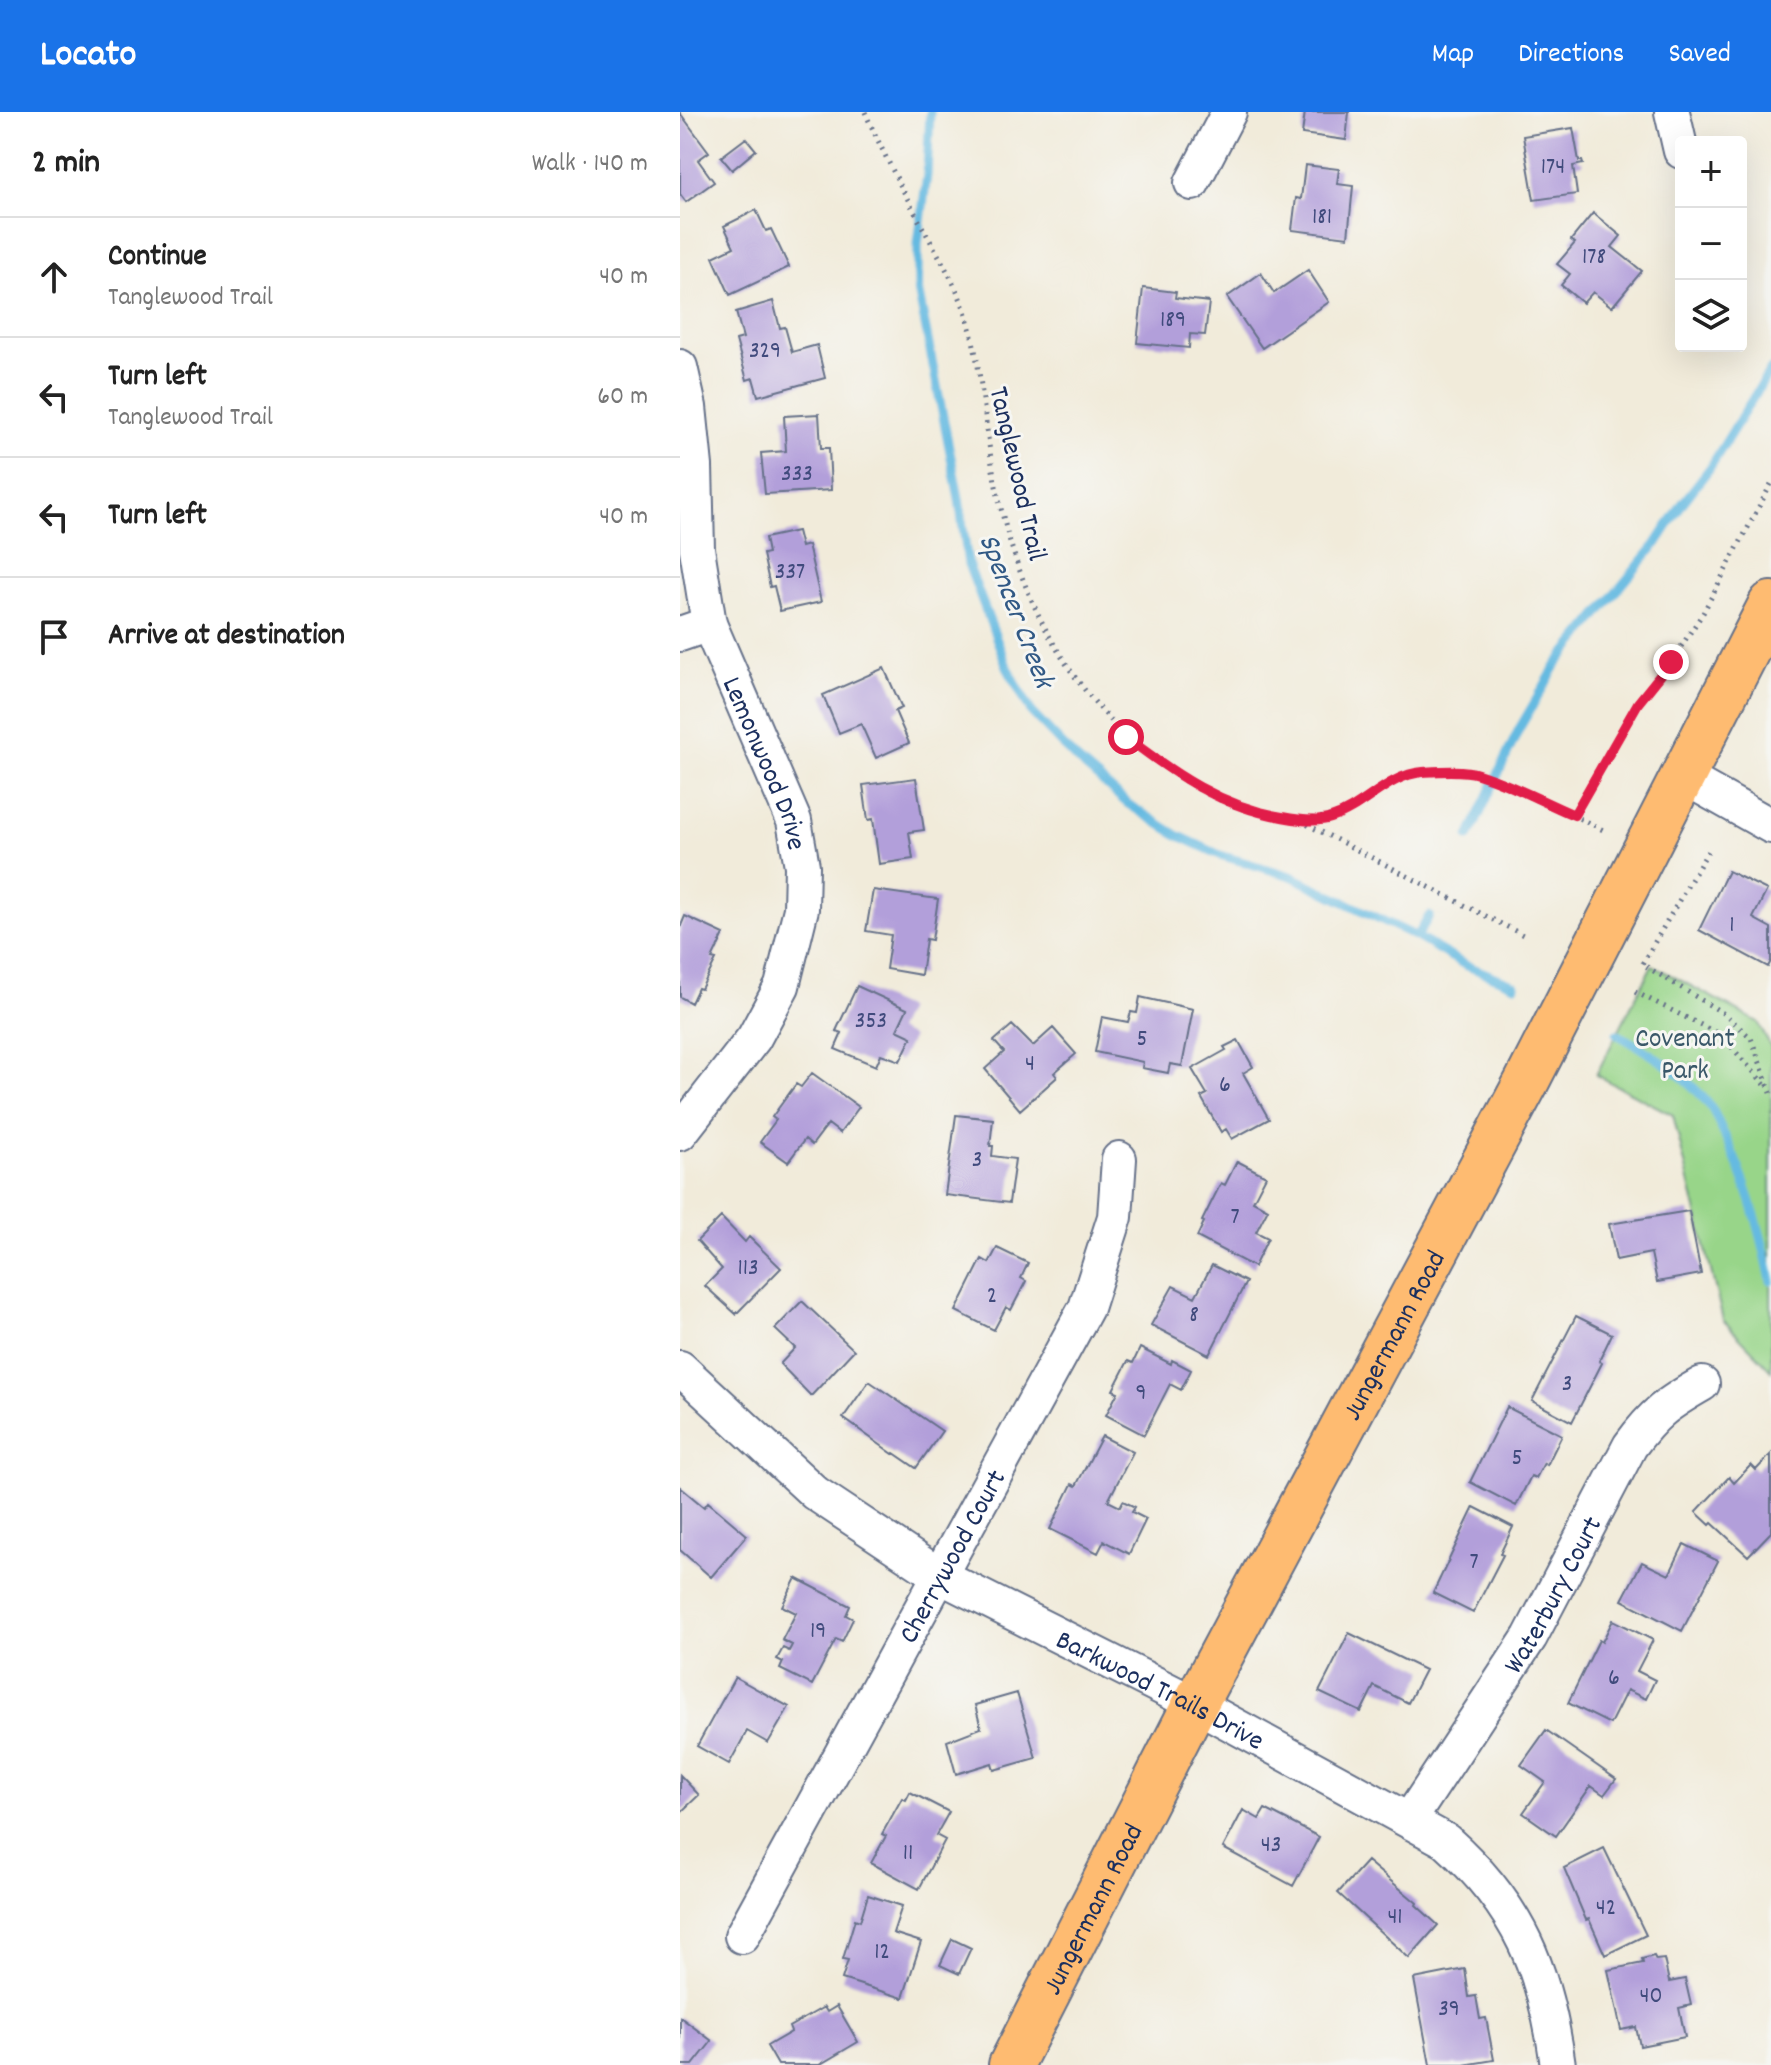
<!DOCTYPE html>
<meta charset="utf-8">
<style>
body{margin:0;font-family:Dekko,sans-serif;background:#f2f2f2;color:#222}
.controls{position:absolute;right:24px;top:24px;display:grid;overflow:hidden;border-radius:8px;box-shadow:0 8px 32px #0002}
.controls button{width:72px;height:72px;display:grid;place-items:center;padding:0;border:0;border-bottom:2px solid #e0e0e0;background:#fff;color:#222;font:40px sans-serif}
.stop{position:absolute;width:24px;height:24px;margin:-18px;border:6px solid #e11d48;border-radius:50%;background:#fff}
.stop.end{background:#e11d48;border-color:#fff;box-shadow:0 2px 8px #0008}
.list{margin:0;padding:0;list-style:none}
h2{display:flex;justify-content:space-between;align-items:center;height:104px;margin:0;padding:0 32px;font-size:34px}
h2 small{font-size:26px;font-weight:400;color:#767676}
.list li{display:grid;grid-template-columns:52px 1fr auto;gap:24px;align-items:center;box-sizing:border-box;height:120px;padding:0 32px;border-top:2px solid #e0e0e0}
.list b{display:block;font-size:30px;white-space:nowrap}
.list p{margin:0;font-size:26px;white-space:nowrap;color:#767676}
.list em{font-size:26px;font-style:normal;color:#767676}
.icon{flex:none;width:44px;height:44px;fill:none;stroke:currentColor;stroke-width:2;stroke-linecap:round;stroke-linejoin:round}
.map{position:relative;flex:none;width:1091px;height:1953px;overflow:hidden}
header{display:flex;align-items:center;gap:48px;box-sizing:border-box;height:112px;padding:0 40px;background:#1a73e8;color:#fff}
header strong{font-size:38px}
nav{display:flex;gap:44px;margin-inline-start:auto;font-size:28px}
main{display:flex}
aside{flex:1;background:#fff}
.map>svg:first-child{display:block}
</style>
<header>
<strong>Locato</strong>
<nav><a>Map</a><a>Directions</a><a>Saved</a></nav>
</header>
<main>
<aside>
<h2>2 min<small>Walk · 140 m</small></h2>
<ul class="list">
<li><svg class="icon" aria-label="ahead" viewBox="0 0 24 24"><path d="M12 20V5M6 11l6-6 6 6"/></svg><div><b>Continue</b><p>Tanglewood Trail</p></div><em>40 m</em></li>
<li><svg class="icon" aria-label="left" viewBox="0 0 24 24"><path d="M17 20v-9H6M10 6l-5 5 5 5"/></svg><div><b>Turn left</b><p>Tanglewood Trail</p></div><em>60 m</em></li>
<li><svg class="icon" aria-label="left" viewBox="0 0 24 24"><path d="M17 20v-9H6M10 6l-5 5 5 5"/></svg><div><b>Turn left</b></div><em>40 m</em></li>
<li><svg class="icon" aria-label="arrive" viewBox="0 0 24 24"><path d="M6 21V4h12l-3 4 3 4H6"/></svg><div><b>Arrive at destination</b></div></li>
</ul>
</aside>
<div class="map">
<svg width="1091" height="1953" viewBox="0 0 1091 1953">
<rect width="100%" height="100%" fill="#f6f6f2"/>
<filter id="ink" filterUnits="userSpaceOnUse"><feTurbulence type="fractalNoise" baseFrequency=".0125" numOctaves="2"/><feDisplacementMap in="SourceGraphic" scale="16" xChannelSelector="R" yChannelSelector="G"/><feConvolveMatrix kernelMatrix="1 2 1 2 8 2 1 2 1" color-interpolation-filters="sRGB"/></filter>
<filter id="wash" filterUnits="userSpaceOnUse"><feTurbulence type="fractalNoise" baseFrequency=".006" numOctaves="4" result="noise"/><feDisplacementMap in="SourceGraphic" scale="32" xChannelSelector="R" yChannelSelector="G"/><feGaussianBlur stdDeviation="1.8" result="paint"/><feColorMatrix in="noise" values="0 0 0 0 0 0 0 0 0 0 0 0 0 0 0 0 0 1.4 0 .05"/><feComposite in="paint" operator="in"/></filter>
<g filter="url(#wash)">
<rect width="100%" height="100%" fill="#f1ebda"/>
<path fill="#98d589" stroke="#5a8274" stroke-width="2" d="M 972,853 L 1078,910 L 1091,936 L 1091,1258 L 1043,1208 L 993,1003 L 916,963 Z"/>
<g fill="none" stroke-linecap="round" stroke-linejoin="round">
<path stroke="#65bae1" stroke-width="9" d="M 250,0 L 247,63 L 238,132 L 238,177 L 279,386 L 288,452 L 328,557 L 352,601 L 398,649 L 448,692 L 497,723 L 540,743 L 611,764 L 737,825 L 785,853 L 835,873
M 789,725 L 839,617 L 877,552 L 976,432 L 1002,392 L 1029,357 L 1091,257
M 737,825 L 749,804
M 937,922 C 970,941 1007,963 1030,994 C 1036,1002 1039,1013 1044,1022 C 1067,1069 1081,1118 1091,1169"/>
</g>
<g id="blocks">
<path fill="#b29fda" d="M 625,0 L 669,0 L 666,28 L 622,22 Z
M 0,1 L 29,40 L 18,48 L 34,70 L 6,90 L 0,82 Z
M 893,16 L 899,49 L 902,49 L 903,52 L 893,54 L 897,82 L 854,88 L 843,24 Z
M 66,26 L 76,38 L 52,58 L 41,45 Z
M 625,53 L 659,57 L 657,72 L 673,74 L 668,125 L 612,118 L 616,86 L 621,87 Z
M 76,98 L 86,119 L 91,117 L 109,155 L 50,183 L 33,145 L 54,135 L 44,114 Z
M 913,101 L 941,124 L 932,135 L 962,159 L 932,195 L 913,180 L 903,191 L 881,173 L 890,162 L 877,152 L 895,131 L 891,128 Z
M 628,158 L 649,190 L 582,236 L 547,185 L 581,161 L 594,181 Z
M 463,176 L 496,180 L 495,186 L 529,190 L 525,223 L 510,222 L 509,236 L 457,231 Z
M 93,189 L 100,216 L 105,215 L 112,240 L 137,233 L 145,266 L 78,284 L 73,266 L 67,268 L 56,228 L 63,226 L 56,200 Z
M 139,302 L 141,336 L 149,336 L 151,378 L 85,382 L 81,341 L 106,339 L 104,304 Z
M 117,419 L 121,435 L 128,433 L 141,490 L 100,499 L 94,474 L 90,475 L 83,442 L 88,441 L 85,426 Z
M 204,556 L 222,596 L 215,599 L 229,631 L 196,646 L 181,612 L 159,621 L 143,583 Z
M 236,666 L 244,718 L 229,720 L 233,747 L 199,752 L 193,707 L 188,708 L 183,673 Z
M 1048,759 L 1087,778 L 1073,806 L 1091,816 L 1091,849 L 1088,855 L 1019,818 Z
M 193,778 L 258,787 L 252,828 L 246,827 L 241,863 L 206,857 L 211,823 L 186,819 Z
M 5,804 L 44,822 L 32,847 L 36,848 L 21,877 L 18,876 L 11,891 L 0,885 L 0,816 Z
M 177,874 L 227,897 L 217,918 L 232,925 L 220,949 L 201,942 L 196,954 L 155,937 L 162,921 L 156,919 Z
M 460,885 L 513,897 L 502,954 L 490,952 L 488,961 L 462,956 L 463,950 L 415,940 L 422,905 L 448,910 L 451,900 L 457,901 Z
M 332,913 L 353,934 L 373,916 L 396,942 L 374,961 L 377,965 L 340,998 L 305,957 L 324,940 L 314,929 Z
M 558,928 L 573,955 L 563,961 L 589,1007 L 552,1027 L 546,1017 L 541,1020 L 521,985 L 527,982 L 512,957 L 546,938 L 544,935 Z
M 132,961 L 179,995 L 160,1021 L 148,1012 L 132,1033 L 125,1027 L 108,1050 L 80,1030 L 96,1008 L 92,1005 L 116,972 L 121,975 Z
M 276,1003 L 313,1007 L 310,1034 L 313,1034 L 312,1044 L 335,1047 L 329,1091 L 265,1083 Z
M 557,1049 L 586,1064 L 573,1089 L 588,1097 L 576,1120 L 588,1126 L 574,1155 L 517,1125 L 524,1110 L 522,1109 L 541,1071 L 545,1073 Z
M 1009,1099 L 1021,1162 L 977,1170 L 971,1141 L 936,1148 L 929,1112 Z
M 41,1105 L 65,1130 L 69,1125 L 101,1156 L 56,1202 L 25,1174 L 42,1157 L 17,1129 Z
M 317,1136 L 348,1151 L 341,1166 L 346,1169 L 331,1198 L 326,1195 L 314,1218 L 276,1199 L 302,1147 L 309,1151 Z
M 532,1153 L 566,1170 L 529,1243 L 471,1213 L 493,1174 L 515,1185 Z
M 122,1189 L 174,1238 L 131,1284 L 100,1252 L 115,1236 L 95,1217 Z
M 896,1204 L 932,1222 L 919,1249 L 922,1251 L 892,1310 L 852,1289 Z
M 460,1236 L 491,1252 L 492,1248 L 511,1258 L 501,1278 L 490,1272 L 464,1323 L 426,1303 L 438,1280 L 433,1278 L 448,1249 L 453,1251 Z
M 189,1269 L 262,1319 L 236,1356 L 214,1341 L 213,1342 L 163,1306 Z
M 827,1295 L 882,1323 L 867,1353 L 864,1351 L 856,1366 L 851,1364 L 836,1394 L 790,1370 Z
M 422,1324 L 453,1340 L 428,1389 L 440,1395 L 443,1389 L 455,1395 L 452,1400 L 466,1407 L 449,1442 L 424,1429 L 418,1441 L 370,1417 L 392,1372 L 396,1374 Z
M 1091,1342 L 1091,1420 L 1068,1444 L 1032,1411 L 1030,1413 L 1016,1400 L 1049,1365 L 1054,1371 L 1071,1353 L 1076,1358 Z
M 0,1375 L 24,1395 L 28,1390 L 67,1423 L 31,1465 L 0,1438 Z
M 794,1395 L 833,1415 L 820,1442 L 823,1443 L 793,1501 L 753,1481 Z
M 1004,1432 L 1038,1449 L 1002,1519 L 942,1488 L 962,1450 L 989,1463 Z
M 116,1466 L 170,1494 L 166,1503 L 173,1507 L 162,1530 L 156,1527 L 132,1573 L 100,1557 L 103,1550 L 97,1547 L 103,1536 L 109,1539 L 112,1533 L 102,1528 L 116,1501 L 102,1494 Z
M 933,1508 L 973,1528 L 957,1559 L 975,1568 L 966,1587 L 947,1578 L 930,1612 L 888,1591 L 919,1528 L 922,1530 Z
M 669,1521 L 745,1558 L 728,1591 L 694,1574 L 681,1600 L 639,1580 Z
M 55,1565 L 109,1595 L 88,1631 L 67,1619 L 49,1652 L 17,1634 Z
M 337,1581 L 356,1646 L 314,1658 L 312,1651 L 276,1662 L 267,1629 L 301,1616 L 295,1593 Z
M 866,1618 L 936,1667 L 924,1683 L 911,1674 L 876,1724 L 843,1701 L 865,1670 L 841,1653 Z
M 0,1663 L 19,1683 L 0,1701 Z
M 230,1680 L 269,1700 L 256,1723 L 265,1728 L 239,1777 L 191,1751 L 206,1724 L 202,1722 L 222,1686 L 226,1688 Z
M 585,1697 L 639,1725 L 613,1774 L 543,1736 L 563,1698 L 579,1707 Z
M 924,1736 L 966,1823 L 925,1843 L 909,1807 L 906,1808 L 884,1756 Z
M 687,1749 L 737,1791 L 736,1793 L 758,1813 L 729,1846 L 658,1781 Z
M 188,1783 L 222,1794 L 213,1821 L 241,1830 L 223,1886 L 162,1867 L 168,1848 L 163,1847 L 175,1807 L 180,1809 Z
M 272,1827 L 291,1836 L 279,1862 L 260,1853 Z
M 974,1844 L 976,1848 L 984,1847 L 989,1870 L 1005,1867 L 1011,1893 L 999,1896 L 1005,1925 L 960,1934 L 956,1915 L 941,1918 L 928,1858 L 963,1851 L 962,1847 Z
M 785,1857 L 789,1885 L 796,1884 L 800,1907 L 806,1906 L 814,1948 L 784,1953 L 750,1953 L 734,1867 Z
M 157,1894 L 178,1930 L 139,1953 L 98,1953 L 87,1934 L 111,1920 L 109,1915 L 144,1895 L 147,1900 Z
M 0,1905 L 32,1929 L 13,1953 L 0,1953 Z"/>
</g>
</g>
<g filter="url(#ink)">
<use href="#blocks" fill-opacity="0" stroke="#667189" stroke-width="2"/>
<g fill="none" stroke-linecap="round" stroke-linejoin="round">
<g stroke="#667189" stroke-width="38">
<g id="minor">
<path d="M 992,0 L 1001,39"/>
<path d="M 512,71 L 549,0"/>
<path id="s1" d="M 0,255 L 9,295 L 15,354 L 17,437 L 29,512 L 114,709 L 122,754 L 121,797 L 102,874 L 74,926 L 0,1021"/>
<path d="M 0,522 L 29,512"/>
<path d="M 1002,664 L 1091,714"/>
<path id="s2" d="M 0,1256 L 135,1381 L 260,1464 L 515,1592 L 766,1729 C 839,1794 865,1858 878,1953"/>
<path id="s3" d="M 730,1707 L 850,1525 L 950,1334 C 974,1301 987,1292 1022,1272"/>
<path id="s4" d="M 62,1824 L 406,1196 L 435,1105 L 439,1047"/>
</g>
</g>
<g stroke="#667189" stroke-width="48">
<g id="major">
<path id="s5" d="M 331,1953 L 515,1592 L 847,969 L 1091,492"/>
</g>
</g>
<path stroke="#667189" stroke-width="5" stroke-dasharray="2 6" stroke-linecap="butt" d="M 185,0 C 202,39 222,77 242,114 C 258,143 276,171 286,202 C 301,250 304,307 313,358 C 332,467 379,571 467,641 C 498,666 539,692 579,701 C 616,710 650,711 684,690 C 696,683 706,670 719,666 C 737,659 778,656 797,661 C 811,665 824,673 836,678 C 866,692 896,704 925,719
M 894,703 L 958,591 L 991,550 L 1023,501 L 1091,372
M 620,709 L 845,824
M 1028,739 L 962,852 L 1046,903 L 1071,926 L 1091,981
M 955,880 L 1041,923 L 1087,975"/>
<use href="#minor" stroke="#fff" stroke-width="34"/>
<use href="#major" stroke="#febb71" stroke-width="44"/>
</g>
</g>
<g fill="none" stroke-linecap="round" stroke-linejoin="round" filter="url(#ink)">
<path stroke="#e11d48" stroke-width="10" d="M 446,625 C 494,662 542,695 602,705 C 617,708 636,711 651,706 C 685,695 707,663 743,660 C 759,659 784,657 798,662 C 831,672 863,690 894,703 L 958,591 L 991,550"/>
</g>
<g text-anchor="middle" stroke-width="6" stroke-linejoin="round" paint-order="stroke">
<g font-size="24" fill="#414b7d">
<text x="873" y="61">174</text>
<text x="642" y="111">181</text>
<text x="914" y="151">178</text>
<text x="493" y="214">189</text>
<text x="85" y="245">329</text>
<text x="117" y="368">333</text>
<text x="110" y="466">337</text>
<text x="1052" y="819">1</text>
<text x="191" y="915">353</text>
<text x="462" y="933">5</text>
<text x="350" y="958">4</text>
<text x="545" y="979">6</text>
<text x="297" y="1054">3</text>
<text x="555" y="1111">7</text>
<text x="68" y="1162">113</text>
<text x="312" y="1190">2</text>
<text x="514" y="1209">8</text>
<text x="887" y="1278">3</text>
<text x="461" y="1287">9</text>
<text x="837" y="1352">5</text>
<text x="794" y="1456">7</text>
<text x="138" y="1525">19</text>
<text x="934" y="1572">6</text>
<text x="591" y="1739">43</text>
<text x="228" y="1747">11</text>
<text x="926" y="1802">42</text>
<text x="715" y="1811">41</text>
<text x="202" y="1846">12</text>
<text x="971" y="1890">40</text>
<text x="769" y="1903">39</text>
</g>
<g font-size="28" fill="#1b2f5e" stroke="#f6f6f2">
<text transform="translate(340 361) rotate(77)" y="10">Tanglewood Trail</text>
<text dy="10" stroke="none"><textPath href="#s1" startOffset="410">Lemonwood Drive</textPath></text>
<text dy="10" stroke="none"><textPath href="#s5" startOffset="824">Jungermann Road</textPath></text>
<text dy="10" stroke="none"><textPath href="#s4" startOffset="434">Cherrywood Court</textPath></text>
<text dy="10" stroke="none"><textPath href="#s3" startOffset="266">Waterbury Court</textPath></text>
<text dy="10" stroke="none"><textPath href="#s2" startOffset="582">Barkwood Trails Drive</textPath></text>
<text dy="10" stroke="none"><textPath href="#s5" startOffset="176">Jungermann Road</textPath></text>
</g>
<g font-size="28" fill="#3a5869" stroke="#f6f6f2">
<text x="1005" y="934">Covenant<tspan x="1005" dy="32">Park</tspan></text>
</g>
<g font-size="30" font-style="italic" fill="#315985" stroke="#f6f6f2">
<text transform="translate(338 498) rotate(69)" y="10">Spencer Creek</text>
</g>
</g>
</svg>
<div class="controls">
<button>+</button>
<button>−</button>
<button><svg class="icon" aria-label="layers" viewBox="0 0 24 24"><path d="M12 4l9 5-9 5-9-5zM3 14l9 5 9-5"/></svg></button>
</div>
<div class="stop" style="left:446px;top:625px"></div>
<div class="stop end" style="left:991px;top:550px"></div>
</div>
</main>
